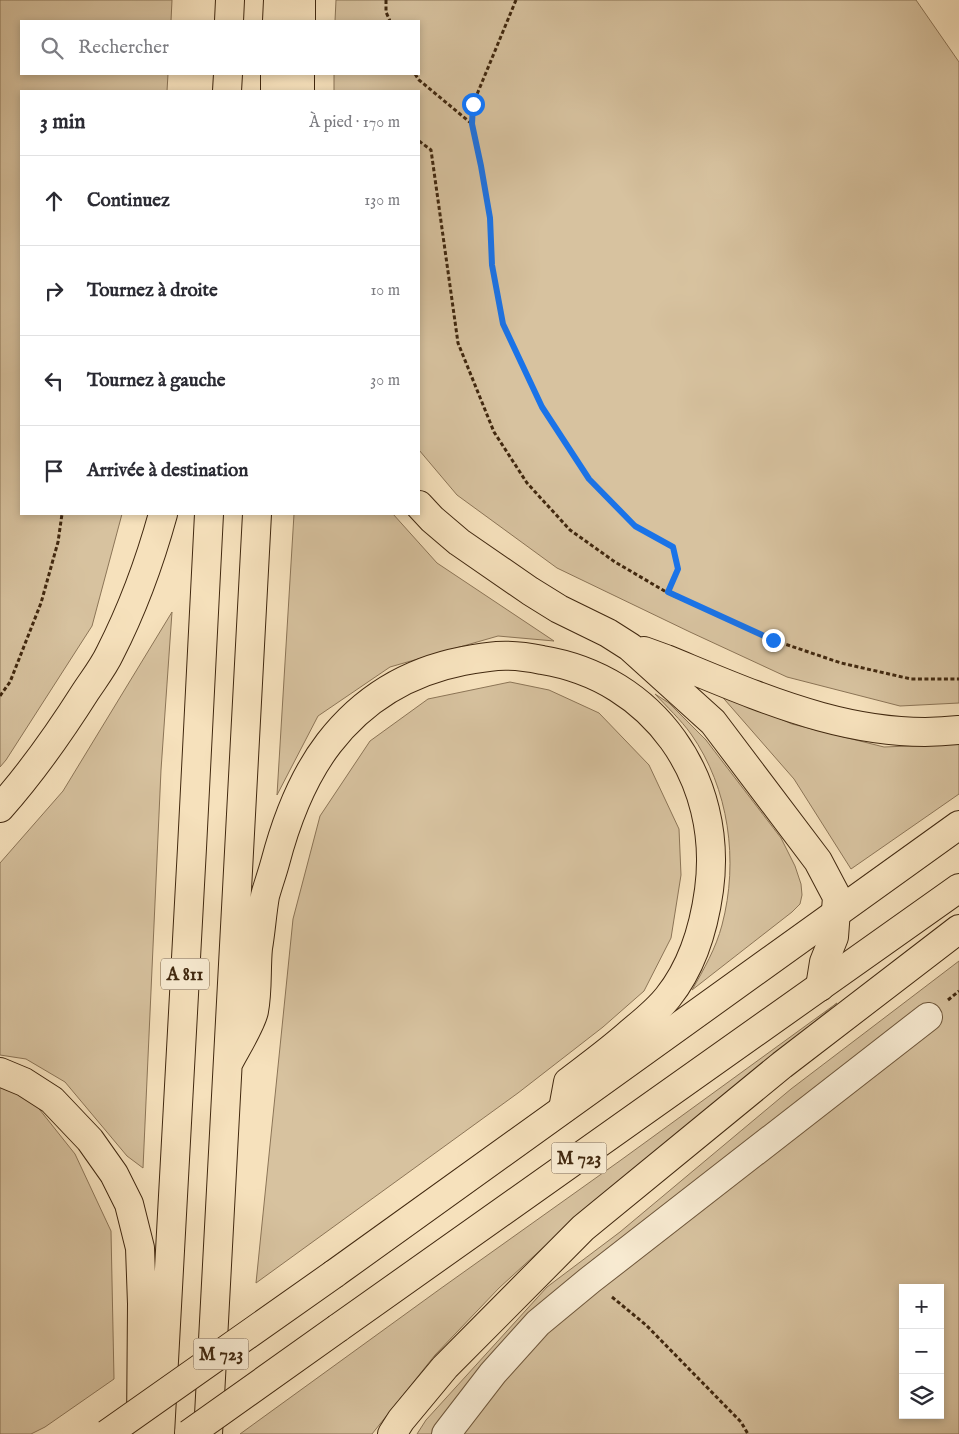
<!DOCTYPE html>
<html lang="fr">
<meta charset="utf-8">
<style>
body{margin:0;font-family:"IM FELL English",serif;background:#f7f7f7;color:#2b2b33}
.controls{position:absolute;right:15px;bottom:15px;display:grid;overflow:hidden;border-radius:0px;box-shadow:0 2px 8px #0003}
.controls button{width:45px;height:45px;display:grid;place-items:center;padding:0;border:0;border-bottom:1px solid #e1e1e2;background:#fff;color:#2b2b33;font:25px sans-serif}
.stop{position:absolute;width:15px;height:15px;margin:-11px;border:4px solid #1a73e8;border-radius:50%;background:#fff}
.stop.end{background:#1a73e8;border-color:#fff;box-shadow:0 1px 5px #0008}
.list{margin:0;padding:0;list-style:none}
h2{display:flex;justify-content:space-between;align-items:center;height:65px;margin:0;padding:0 20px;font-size:21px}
h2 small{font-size:16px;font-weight:400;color:#7c7c81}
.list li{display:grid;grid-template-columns:32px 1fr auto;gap:15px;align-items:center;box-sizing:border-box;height:90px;padding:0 20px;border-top:1px solid #e1e1e2}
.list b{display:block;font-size:19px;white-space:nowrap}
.list em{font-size:16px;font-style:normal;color:#7c7c81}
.icon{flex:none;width:28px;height:28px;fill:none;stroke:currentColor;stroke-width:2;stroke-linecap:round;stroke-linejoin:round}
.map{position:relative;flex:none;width:959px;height:1434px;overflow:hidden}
.search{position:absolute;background:#fff;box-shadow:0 2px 8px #0003;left:20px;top:20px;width:400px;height:55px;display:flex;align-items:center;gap:12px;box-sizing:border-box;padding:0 18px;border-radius:0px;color:#7c7c81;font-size:19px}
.panel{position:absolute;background:#fff;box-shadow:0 2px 8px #0003;left:20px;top:90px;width:400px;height:425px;border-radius:0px}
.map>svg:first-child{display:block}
</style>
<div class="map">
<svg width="959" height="1434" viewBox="0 0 959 1434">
<rect width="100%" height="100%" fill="#f6e1bc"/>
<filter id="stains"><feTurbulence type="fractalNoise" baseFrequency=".004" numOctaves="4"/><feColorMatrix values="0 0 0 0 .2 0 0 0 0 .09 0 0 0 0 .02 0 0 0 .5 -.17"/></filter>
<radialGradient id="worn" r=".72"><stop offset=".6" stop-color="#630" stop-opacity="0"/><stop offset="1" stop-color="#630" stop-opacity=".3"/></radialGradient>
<path fill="#d7c29f" stroke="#8c7557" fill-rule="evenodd" d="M 0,0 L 172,0 L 171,21 L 21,21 L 21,74 L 168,74 L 167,91 L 21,91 L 21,514 L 122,514 L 92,626 L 6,760 L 0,767 Z
M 336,0 L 916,0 L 959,62 L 959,703 L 900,706 L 787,677 L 690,632 L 557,568 L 457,495 L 419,450 L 419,91 L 334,91 L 334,74 L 419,74 L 419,21 L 335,21 Z
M 294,514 L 393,514 L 437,563 L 554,641 L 498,636 L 390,667 L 318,716 L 277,795 Z
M 172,612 L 161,770 L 143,1168 L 127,1156 L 65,1082 L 26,1059 L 0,1055 L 0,863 L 63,791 Z
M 510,682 L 549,690 L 599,713 L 649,765 L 679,829 L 681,875 L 671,938 L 644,991 L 603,1027 L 518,1093 L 256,1283 L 293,919 L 320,816 L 370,741 L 428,699 Z
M 718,692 L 792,724 L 884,747 L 959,744 L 959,794 L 851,869 L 794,779 Z
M 655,694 L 669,703 L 706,740 L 781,838 L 795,866 L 801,884 L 802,895 L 800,904 L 792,912 L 692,990 C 704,969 716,948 722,925 C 739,861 729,788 691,734 C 681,720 667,707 655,694 Z
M 959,961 L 959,1434 L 417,1434 L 426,1420 L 547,1287 L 620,1232 L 791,1089 ZM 903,1288 L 940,1288 L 940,1415 L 903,1415 Z
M 837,1003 L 559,1233 L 499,1288 L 435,1355 L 372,1434 L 240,1434 L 440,1289 L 621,1160 Z
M 0,1085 L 32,1100 L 75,1154 L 111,1231 L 114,1379 L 45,1427 L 31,1434 L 0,1434 Z"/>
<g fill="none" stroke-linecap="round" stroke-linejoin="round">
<g stroke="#6e563a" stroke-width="30">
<path id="minor" d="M 446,1434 L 493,1373 L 538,1323 L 590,1280 L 928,1017"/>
</g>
<g stroke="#41280f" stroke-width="30">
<path id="major" d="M 334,1274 L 959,825
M 338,1328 L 959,888"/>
</g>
<g stroke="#41280f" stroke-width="30">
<path id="highway" d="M 301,0 L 301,21
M 229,21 L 230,0
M 277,21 L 278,0
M 227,91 L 228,74
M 275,91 L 275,74
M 300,91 L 300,74
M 419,505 L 432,519 L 459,542 L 530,591 L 559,609 L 608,633 L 630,647 L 713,722 L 818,861 L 837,897 L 834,937 L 824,962 L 820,987
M 644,651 L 666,659 C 759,697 856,742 959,730
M 0,808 C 32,772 60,732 86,691 C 94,679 104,666 110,653 C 133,608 150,561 163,514
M 229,1062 C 235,1050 252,1023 254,1011 C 258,990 256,968 258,948 C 261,931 262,913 265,896 C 268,885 272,874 275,863 C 286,821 302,778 329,743 C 363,699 407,672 463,661 C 474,659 485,657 497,656 C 512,655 528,657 542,660 C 654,678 724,779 709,890 C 704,927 692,967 668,997 C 658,1010 644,1021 631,1032 C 611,1050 589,1066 568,1082 L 563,1109
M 0,1072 L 24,1082 L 52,1100 L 90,1140 L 114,1174 L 129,1204 L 140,1248 L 142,1304 L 141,1429
M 160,1434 L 192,848 L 209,514
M 208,1434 L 257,514
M 392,1434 L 401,1420 L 445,1367 L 583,1228 L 782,1065 L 959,929"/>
</g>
<path stroke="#41280f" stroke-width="3" stroke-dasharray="4 2.5" stroke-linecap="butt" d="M 386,0 L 386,12 L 390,21
M 516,0 L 473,104 L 472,124 L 481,166 L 490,218 L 492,265 L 503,324 L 542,407 L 589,479 L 635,526 L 673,547 L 678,569 L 668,593
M 415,74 L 419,80 L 472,124
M 419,141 L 431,150 L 458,343 L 494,432 L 527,483 L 570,530 L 615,562 L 668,593 L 773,640 L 841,663 L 911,679 L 959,679
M 0,696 L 10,682 L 41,603 L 58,542 L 62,514
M 948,1000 L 959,991
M 612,1297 L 646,1325 L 741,1422 L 748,1434"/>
<use href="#minor" stroke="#f9ecd3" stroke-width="28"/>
<use href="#major" stroke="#f6e1bc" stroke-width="28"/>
<use href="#highway" stroke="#f6e1bc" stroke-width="28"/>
<g stroke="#41280f" stroke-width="30" stroke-linecap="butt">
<path id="major-bridge" d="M 107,1434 L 334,1274
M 189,1434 L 338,1328"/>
</g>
<use href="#major-bridge" stroke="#f6e1bc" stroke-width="28"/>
</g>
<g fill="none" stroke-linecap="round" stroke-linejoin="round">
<path stroke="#1a73e8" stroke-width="6" d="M 473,104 L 472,124 L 481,166 L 490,218 L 492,265 L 503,324 L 542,407 L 589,479 L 635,526 L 673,547 L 678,569 L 668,592 L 773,640"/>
</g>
<g text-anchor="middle" stroke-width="4" stroke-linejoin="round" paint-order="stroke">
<g fill="#f9ecd3" stroke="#78634a" stroke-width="1">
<rect x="161" y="958.5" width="48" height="31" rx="4"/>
<rect x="551.5" y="1142.5" width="55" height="31" rx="4"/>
<rect x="193.5" y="1338.5" width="55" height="31" rx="4"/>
</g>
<g font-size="18" font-weight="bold" fill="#41280f">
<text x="185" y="980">A 811</text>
<text x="579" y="1164">M 723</text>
<text x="221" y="1360">M 723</text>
</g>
</g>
<rect width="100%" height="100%" filter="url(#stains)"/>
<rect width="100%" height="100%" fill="url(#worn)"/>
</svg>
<div class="controls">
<button>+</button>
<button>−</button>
<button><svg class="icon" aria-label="layers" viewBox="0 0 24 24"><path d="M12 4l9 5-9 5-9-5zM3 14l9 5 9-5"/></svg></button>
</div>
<div class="stop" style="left:473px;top:104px"></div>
<div class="stop end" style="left:773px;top:640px"></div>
<div class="search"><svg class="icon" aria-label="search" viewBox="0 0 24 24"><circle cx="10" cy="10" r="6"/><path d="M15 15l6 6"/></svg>Rechercher</div>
<section class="panel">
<h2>3 min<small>À pied · 170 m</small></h2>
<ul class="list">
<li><svg class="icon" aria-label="ahead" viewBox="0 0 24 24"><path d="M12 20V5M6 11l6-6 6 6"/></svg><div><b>Continuez</b></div><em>130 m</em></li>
<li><svg class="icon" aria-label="right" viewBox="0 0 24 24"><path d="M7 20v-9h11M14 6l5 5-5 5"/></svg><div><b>Tournez à droite</b></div><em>10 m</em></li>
<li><svg class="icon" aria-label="left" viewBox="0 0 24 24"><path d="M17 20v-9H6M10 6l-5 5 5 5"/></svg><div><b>Tournez à gauche</b></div><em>30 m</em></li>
<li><svg class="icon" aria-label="arrive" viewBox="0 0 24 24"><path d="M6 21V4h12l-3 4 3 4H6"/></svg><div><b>Arrivée à destination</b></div></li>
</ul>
</section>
</div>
